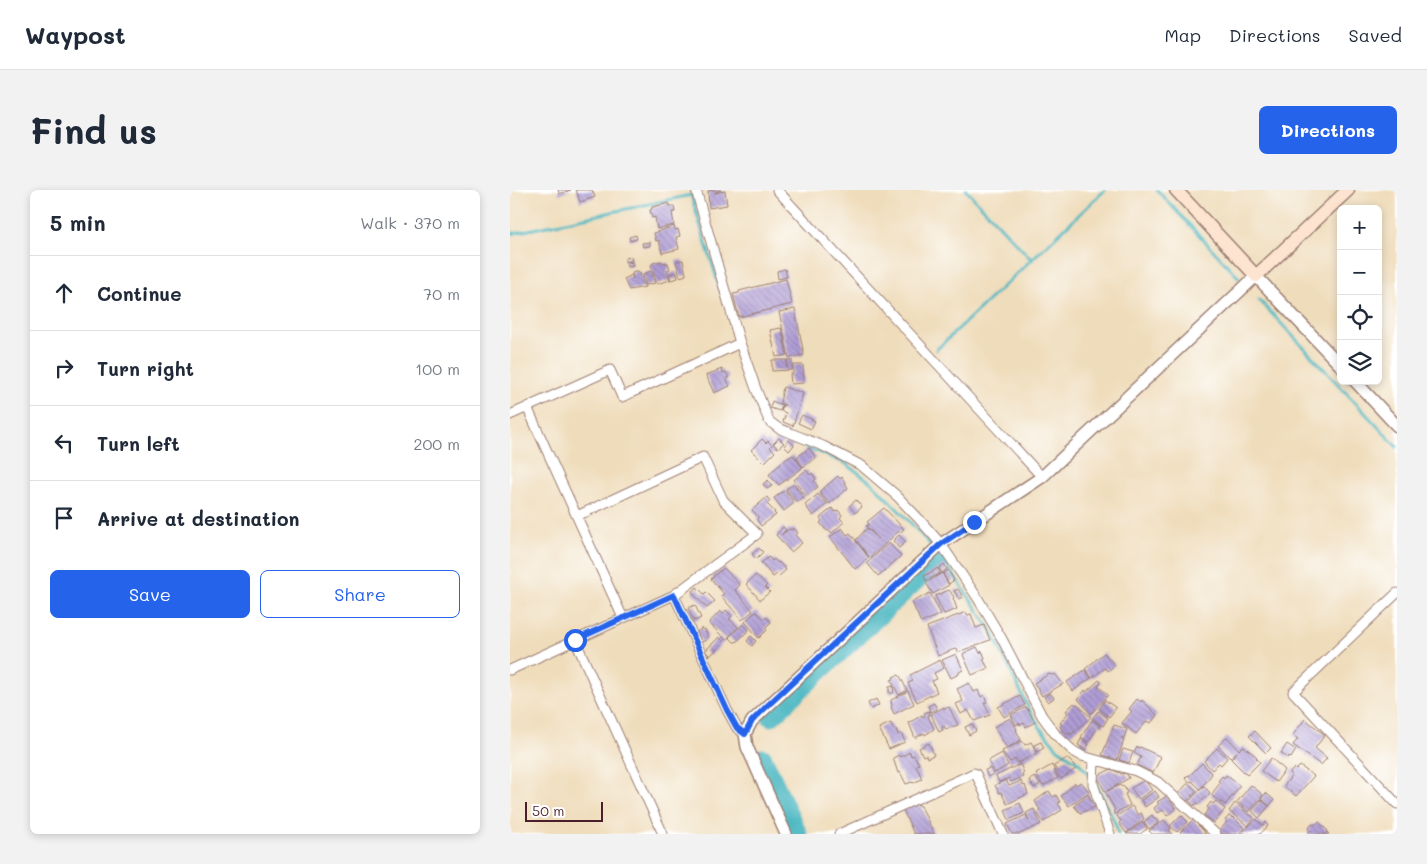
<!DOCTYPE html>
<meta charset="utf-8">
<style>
body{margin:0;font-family:Mali,sans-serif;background:#f2f2f3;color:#1f2937}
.controls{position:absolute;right:15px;top:15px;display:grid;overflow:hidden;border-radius:8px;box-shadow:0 2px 8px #0003}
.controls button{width:45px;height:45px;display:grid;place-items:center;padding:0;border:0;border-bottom:1px solid #e0e1e3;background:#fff;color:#1f2937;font:25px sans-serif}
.scale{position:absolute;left:15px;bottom:12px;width:78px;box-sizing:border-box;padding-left:5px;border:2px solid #4a1f2b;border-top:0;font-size:14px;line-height:18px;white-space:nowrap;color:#4a1f2b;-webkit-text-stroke:4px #fff;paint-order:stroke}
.stop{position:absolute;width:15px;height:15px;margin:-11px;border:4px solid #2563eb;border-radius:50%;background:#fff}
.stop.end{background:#2563eb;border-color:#fff;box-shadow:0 1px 5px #0008}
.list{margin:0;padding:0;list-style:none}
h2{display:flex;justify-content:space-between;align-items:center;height:65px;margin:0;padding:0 20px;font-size:21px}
h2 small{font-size:16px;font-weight:400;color:#747a83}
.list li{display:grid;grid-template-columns:32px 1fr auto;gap:15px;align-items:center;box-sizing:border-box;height:75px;padding:0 20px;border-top:1px solid #e0e1e3}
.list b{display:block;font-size:19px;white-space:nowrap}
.list em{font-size:16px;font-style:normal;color:#747a83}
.actions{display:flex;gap:10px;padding:15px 20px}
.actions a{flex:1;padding:11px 0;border:1px solid #2563eb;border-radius:8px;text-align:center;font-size:18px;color:#2563eb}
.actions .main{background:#2563eb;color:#fff}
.icon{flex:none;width:28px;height:28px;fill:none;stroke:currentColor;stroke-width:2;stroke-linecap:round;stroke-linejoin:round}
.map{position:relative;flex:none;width:887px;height:644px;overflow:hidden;border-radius:8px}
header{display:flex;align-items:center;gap:30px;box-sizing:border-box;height:70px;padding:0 25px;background:#fff;border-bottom:1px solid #e0e1e3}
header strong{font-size:24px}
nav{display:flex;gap:28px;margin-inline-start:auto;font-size:18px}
.intro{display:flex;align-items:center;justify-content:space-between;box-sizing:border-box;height:120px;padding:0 30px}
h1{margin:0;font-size:35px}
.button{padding:12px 22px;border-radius:8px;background:#2563eb;color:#fff;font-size:18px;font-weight:700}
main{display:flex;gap:30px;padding:0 30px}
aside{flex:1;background:#fff;border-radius:8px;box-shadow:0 2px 8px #0003}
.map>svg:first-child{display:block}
</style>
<header>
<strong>Waypost</strong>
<nav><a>Map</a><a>Directions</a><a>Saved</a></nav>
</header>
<div class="intro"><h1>Find us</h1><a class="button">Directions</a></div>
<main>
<aside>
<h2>5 min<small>Walk · 370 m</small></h2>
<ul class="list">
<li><svg class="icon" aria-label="ahead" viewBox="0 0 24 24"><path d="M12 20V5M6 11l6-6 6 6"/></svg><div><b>Continue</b></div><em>70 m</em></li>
<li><svg class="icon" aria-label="right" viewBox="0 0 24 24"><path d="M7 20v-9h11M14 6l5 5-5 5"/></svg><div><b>Turn right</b></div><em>100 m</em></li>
<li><svg class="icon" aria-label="left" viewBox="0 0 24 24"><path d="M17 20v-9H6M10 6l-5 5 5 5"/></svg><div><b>Turn left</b></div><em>200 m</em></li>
<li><svg class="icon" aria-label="arrive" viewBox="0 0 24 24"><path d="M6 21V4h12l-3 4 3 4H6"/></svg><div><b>Arrive at destination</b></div></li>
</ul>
<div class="actions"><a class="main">Save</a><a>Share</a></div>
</aside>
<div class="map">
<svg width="887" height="644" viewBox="0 0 887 644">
<defs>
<pattern id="building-back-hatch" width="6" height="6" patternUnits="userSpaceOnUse" patternTransform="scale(1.25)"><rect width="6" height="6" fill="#af9dd5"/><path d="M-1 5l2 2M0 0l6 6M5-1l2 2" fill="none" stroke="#907fad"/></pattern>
</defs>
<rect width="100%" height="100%" fill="#fff"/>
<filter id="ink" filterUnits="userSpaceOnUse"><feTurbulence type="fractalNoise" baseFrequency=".02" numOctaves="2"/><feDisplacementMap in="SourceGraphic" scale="10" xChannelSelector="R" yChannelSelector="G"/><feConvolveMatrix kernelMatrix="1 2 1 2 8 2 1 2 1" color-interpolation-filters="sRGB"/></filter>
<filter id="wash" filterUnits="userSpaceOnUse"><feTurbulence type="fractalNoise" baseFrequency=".0096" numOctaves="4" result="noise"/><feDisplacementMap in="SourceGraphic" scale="20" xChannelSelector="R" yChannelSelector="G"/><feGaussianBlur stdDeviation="1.12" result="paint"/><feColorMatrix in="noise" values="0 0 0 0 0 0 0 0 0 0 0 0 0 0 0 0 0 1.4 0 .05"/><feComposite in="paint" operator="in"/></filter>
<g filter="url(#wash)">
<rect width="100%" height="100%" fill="#efdcba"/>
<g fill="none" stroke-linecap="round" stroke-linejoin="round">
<path stroke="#47b5c0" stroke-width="3" d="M 456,0 L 522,70
M 647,0 L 729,88
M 0,44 L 181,5 L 214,112
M 749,110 L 887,257
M 426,160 L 595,0
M 232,171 L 241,202 L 255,235 L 284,252 L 335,273 L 362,293 L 398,330 L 433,369 L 481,440 L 519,519 L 531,539 L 548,559 L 568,572 L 581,586
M 585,591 L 606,635 L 608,644"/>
<path stroke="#47b5c0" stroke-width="19" d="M 261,527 L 426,372 L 433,369
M 253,568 L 288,644"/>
</g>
<g id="blocks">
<path fill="url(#building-back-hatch)" d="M 48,0 L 61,0 L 49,4 Z
M 66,0 L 82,0 L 85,7 L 70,12 Z
M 204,0 L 211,0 L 204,3 L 215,1 L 217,15 L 199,18 L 198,1 Z
M 159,13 L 160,16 L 164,16 L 165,22 L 162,22 L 164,35 L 147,39 L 145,27 L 142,28 L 140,20 L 142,19 L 142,17 Z
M 164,36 L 165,40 L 168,39 L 170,46 L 166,47 L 169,59 L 152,63 L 149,50 L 146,51 L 144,43 Z
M 126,45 L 127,49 L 120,51 L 119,47 Z
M 140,52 L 140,56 L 133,57 L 132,53 Z
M 121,67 L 122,71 L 115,72 L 115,68 Z
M 173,70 L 176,85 L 170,87 L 166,71 Z
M 152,71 L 152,73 L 158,73 L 160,79 L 157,80 L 160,90 L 147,94 L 141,75 L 143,73 Z
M 122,72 L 123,76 L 117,77 L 116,74 Z
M 275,79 L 277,87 L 268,89 L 267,81 Z
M 128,81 L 129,83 L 130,83 L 135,97 L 119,100 L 114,89 L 122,85 L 123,89 L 122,83 Z
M 141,81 L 145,93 L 136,95 L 133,84 Z
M 166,82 L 168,88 L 161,90 L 159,84 Z
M 276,89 L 282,114 L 229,127 L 223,104 L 229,103 L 229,101 Z
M 285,119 L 294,165 L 279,168 L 269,122 Z
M 271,138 L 277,165 L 266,167 L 260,140 Z
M 262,170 L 277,170 L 277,178 L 277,170 L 282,170 L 282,180 L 262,181 Z
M 283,175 L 293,175 L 294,193 L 281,194 L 280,184 L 283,184 Z
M 212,179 L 213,183 L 216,182 L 219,188 L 216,189 L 220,196 L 204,203 L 196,185 Z
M 273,197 L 293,203 L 283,236 L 273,232 L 276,223 L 271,221 L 273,215 L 275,215 L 270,213 Z
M 262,211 L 272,215 L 270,221 L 260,218 Z
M 292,225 L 305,231 L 301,239 L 288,233 Z
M 269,248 L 274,253 L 268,258 L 263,254 Z
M 252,249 L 256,253 L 258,251 L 262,255 L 260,257 L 265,262 L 254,273 L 241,260 Z
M 279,250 L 284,255 L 279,261 L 274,256 Z
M 299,258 L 306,268 L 293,277 L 286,268 Z
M 283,265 L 292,277 L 291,279 L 269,295 L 259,285 L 262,281 L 271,274 L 270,273 Z
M 296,280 L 300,285 L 302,283 L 306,289 L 304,291 L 308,297 L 296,306 L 284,290 Z
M 328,286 L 330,289 L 332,287 L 338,298 L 319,314 L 309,302 Z
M 258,290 L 262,296 L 257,299 L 253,294 Z
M 284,294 L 294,307 L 286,312 L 276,299 Z
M 275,300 L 284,313 L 274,321 L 264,308 Z
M 308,304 L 317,314 L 303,326 L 295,315 Z
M 257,307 L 260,311 L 257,314 L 265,322 L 264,323 L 266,325 L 251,336 L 247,330 L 248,327 L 242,320 Z
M 346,310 L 352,317 L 345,323 L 339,316 Z
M 322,318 L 325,322 L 328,320 L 332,325 L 330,328 L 334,332 L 322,343 L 319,340 L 317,341 L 310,333 L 312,331 L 310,328 Z
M 374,318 L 394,339 L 390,343 L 389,341 L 360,368 L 346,350 L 357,338 L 369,349 L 356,336 L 359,334 L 357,332 Z
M 273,337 L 276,340 L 271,345 L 279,339 L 281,340 L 284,338 L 288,343 L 285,345 L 292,353 L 281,362 L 266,345 Z
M 332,338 L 337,345 L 340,343 L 359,368 L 345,379 L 320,347 Z
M 389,345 L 396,352 L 389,358 L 383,351 Z
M 379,353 L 391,366 L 368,386 L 357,373 Z
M 249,358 L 253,362 L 246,369 L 242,364 Z
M 259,367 L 262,371 L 264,369 L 268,373 L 269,372 L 276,380 L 269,386 L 267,384 L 263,387 L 251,373 Z
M 434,374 L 437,379 L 432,383 L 429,378 Z
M 214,378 L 230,395 L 225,400 L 243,421 L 232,430 L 211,406 L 214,404 L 201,389 L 204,387 L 203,386 Z
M 428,378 L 430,383 L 416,391 L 414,386 Z
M 438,380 L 444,390 L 439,394 L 433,384 Z
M 432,383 L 439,395 L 423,404 L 416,393 Z
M 246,385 L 257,395 L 255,397 L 260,402 L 250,410 L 236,394 Z
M 187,397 L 194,404 L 196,402 L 205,411 L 197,418 L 182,402 Z
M 448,399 L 453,407 L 449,409 L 444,401 Z
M 439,400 L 444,407 L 443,408 L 447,419 L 434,424 L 425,406 Z
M 420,403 L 431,424 L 411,433 L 402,412 Z
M 185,415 L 191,428 L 184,431 L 178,418 Z
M 216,420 L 222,426 L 219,429 L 228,437 L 216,450 L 199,433 L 210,421 L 213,424 Z
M 246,421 L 254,429 L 256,427 L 261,432 L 255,438 L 257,440 L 249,448 L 235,432 Z
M 456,422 L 457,425 L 461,424 L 466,438 L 474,435 L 480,450 L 448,462 L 447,458 L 428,466 L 417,437 Z
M 233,434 L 239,440 L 226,452 L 224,452 L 219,447 Z
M 192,438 L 193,440 L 195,439 L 198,448 L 196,448 L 197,450 L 191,452 L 187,442 Z
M 241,446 L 246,451 L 242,456 L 237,451 Z
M 209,447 L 214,452 L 200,466 L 195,461 Z
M 467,457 L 470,463 L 472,461 L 475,468 L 473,469 L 478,478 L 462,485 L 453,465 L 454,463 Z
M 594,463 L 605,475 L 598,481 L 595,478 L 582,488 L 575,479 Z
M 446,464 L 453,480 L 449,482 L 449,484 L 441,488 L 432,470 Z
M 430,470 L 434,478 L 424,483 L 427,489 L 422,491 L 427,502 L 407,512 L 398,493 L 403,491 L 400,485 Z
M 575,480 L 581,488 L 563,501 L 557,492 Z
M 539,484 L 543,485 L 545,484 L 553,494 L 532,506 L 524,493 Z
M 388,485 L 390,486 L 397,500 L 389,505 L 381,490 L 384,489 L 383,487 Z
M 589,490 L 591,492 L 588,496 L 598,505 L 581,524 L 568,509 L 575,500 L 576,502 Z
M 459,493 L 464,502 L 468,500 L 471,507 L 474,505 L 477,512 L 474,513 L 480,525 L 464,531 L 458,520 L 451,524 L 446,514 L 453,511 L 447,499 Z
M 383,496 L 384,503 L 379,503 L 379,497 Z
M 398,501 L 404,514 L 384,524 L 381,517 L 382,516 L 381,510 Z
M 540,503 L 544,508 L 538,512 L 534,507 Z
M 510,506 L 515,515 L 494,527 L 488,517 Z
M 366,509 L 369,515 L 361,519 L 358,513 Z
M 627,509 L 631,512 L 632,510 L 647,525 L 641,533 L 637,531 L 626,544 L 612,533 L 622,521 L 619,519 Z
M 595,510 L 606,518 L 599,527 L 589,519 Z
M 424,513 L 427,519 L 420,522 L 418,516 Z
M 564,513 L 566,515 L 567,514 L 581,527 L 562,544 L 561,543 L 559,545 L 550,537 L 552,534 L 550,533 L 558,523 L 556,521 Z
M 434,517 L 434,519 L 439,517 L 448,535 L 436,539 L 434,536 L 432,537 L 433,540 L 429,542 L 421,524 Z
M 516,517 L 525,532 L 516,537 L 514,533 L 510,535 L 509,533 L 506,535 L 501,525 Z
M 419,521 L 420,525 L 418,526 L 424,539 L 415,545 L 414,543 L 405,548 L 399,533 L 412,525 L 413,527 L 415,526 L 414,523 Z
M 588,521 L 598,528 L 593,536 L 582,529 Z
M 500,528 L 507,539 L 506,540 L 511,550 L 497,558 L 484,537 Z
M 795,529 L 815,545 L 805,558 L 817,568 L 811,575 L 783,555 L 788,549 L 783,545 Z
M 582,530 L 590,535 L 578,552 L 571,547 Z
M 381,533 L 384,540 L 386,539 L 388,545 L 391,543 L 395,552 L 379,559 L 369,538 Z
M 462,534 L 466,541 L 459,545 L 455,537 Z
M 604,535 L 617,539 L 614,548 L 612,547 L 612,549 L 614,550 L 607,570 L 592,565 Z
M 745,541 L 761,558 L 756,563 L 739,546 Z
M 717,547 L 729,560 L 733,556 L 747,567 L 746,568 L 750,572 L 737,585 L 721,569 L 727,562 L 720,568 L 708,556 Z
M 571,549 L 579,554 L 575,560 L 568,555 Z
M 512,551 L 515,555 L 521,552 L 527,563 L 508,573 L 506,569 L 500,572 L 492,561 Z
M 531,552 L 534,558 L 527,562 L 524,555 Z
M 419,553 L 424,565 L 417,568 L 416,565 L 413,566 L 409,558 Z
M 777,554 L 786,560 L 781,568 L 779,566 L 778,568 L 771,563 Z
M 627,557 L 629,558 L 630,557 L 651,567 L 643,583 L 627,575 L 631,567 L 624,563 Z
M 707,558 L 717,568 L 711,575 L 709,573 L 702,580 L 694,571 Z
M 613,559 L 623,562 L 619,573 L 609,570 Z
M 400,562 L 401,566 L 404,565 L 409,574 L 406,575 L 412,589 L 403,593 L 402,592 L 396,594 L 390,582 L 388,583 L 383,568 L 389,565 L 390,567 Z
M 492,563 L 498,575 L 485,583 L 478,571 Z
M 557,568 L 567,578 L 551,589 L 544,576 Z
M 761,568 L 775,580 L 766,592 L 751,581 Z
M 692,573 L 702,584 L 690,599 L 682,591 L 680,592 L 675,588 L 678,585 L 679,586 Z
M 510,574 L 514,583 L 512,584 L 513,587 L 501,592 L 499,588 L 489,592 L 486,586 Z
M 542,575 L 548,588 L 533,596 L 526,584 Z
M 790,576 L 804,586 L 786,606 L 774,596 L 782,585 L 780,583 L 784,578 L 786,580 Z
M 480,578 L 483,584 L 478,587 L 475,580 Z
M 601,579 L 612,584 L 616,583 L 619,588 L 597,601 L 610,595 L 612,597 L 614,596 L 617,603 L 615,604 L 620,615 L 607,622 L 608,623 L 605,624 L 603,621 L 605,620 L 587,586 Z
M 716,585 L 730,596 L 715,615 L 701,605 L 710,593 L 708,591 L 712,586 L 714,588 Z
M 525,587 L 530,594 L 524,598 L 519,590 Z
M 496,590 L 499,596 L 511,591 L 513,596 L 515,595 L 518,604 L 497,614 L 491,602 L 489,603 L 485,595 Z
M 635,590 L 642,600 L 629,609 L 621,598 Z
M 571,592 L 579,602 L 559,616 L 551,606 L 565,593 L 566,595 Z
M 678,593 L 687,601 L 676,612 L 668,604 Z
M 741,595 L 753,605 L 739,622 L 727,612 Z
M 694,596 L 700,603 L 689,614 L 687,613 L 684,616 L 679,611 Z
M 539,601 L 543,607 L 546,605 L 550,612 L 548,613 L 552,620 L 533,632 L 527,622 L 530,620 L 525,611 Z
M 645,601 L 649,607 L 635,617 L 631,610 Z
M 756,603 L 764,610 L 759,616 L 751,609 Z
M 578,604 L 585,617 L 570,623 L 564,616 Z
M 657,606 L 666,619 L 657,626 L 653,620 L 647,623 L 644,618 L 649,614 L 647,612 Z
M 751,610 L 759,616 L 749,628 L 742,621 Z
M 706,611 L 715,619 L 704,633 L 694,625 L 699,619 L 697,617 L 701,612 L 703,614 Z
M 510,613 L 514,623 L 499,630 L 495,620 Z
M 725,613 L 744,628 L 738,636 L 719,621 Z
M 406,614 L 411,616 L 424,644 L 404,644 L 393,620 Z
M 622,616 L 628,625 L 631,623 L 634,629 L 616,643 L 609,633 L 611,631 L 607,626 Z
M 524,619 L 531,634 L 510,644 L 502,644 L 497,634 L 516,625 L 519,631 L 516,623 Z
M 642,625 L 644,629 L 646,628 L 648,633 L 639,639 L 634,632 Z
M 671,625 L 678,632 L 667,642 L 660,636 Z
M 719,626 L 722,628 L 723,627 L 734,638 L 729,644 L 713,644 L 709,641 L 717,632 L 715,630 Z
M 746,629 L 753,635 L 756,632 L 758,636 L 750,644 L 731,644 Z
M 654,630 L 661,639 L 659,640 L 662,644 L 642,644 L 639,641 Z
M 683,630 L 692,639 L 696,644 L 672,644 L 670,642 Z
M 633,632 L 637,639 L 630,644 L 616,644 Z
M 809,632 L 818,641 L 817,642 L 819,644 L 797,644 L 800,641 L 798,639 L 802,634 L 804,635 Z"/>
</g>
</g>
<g filter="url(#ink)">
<use href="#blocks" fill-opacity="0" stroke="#9c7e72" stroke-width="1"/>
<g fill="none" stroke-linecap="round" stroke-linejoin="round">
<g stroke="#9c7e72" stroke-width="11">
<path id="minor" d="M 186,0 L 230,153 L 246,199 L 259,231 L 268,238 L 313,256 L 352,276 L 387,306 L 409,329 L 431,354 L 467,407 L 492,449 L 532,526 L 546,545 L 563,561 L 572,566 L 626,581 L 648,592 L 706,644
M 267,0 L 532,287
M 17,217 L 113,428
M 0,225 L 100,180 L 112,207 L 230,153
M 67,326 L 193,267 L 213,310 L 247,344 L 164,405
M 887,403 L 783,502 L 887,614
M 65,450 L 153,644
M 0,480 L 164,405 L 217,520 L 227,538 L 235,544
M 584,570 L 583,594 L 600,644
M 329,644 L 464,583 L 466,584 L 493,644"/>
</g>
<g stroke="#9c7e72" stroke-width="14">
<path id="tertiary" d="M 845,191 L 887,236
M 276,644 L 237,557 L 235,544 L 242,531 L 431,354 L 532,287 L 746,86 L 831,176"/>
</g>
<g stroke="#9c7e72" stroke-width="15">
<path id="secondary" d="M 666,0 L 746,86 L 838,0"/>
</g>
<use href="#minor" stroke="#fff" stroke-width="9"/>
<use href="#tertiary" stroke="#fff" stroke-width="11"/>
<use href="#secondary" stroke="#fde4d1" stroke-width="12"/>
</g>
</g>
<g fill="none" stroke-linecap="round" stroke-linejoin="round" filter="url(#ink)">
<path stroke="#2563eb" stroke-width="6" d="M 65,450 L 164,405 L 217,520 L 227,538 L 235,544 L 242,531 L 255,518 L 431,354 L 464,332"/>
</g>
</svg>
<div class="controls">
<button>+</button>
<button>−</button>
<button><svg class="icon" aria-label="locate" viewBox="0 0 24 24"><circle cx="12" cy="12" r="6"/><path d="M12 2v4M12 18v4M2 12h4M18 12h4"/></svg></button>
<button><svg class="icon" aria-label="layers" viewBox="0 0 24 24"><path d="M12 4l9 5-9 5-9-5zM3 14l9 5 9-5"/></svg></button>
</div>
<div class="scale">50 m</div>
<div class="stop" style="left:65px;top:450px"></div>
<div class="stop end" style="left:464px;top:332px"></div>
</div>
</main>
